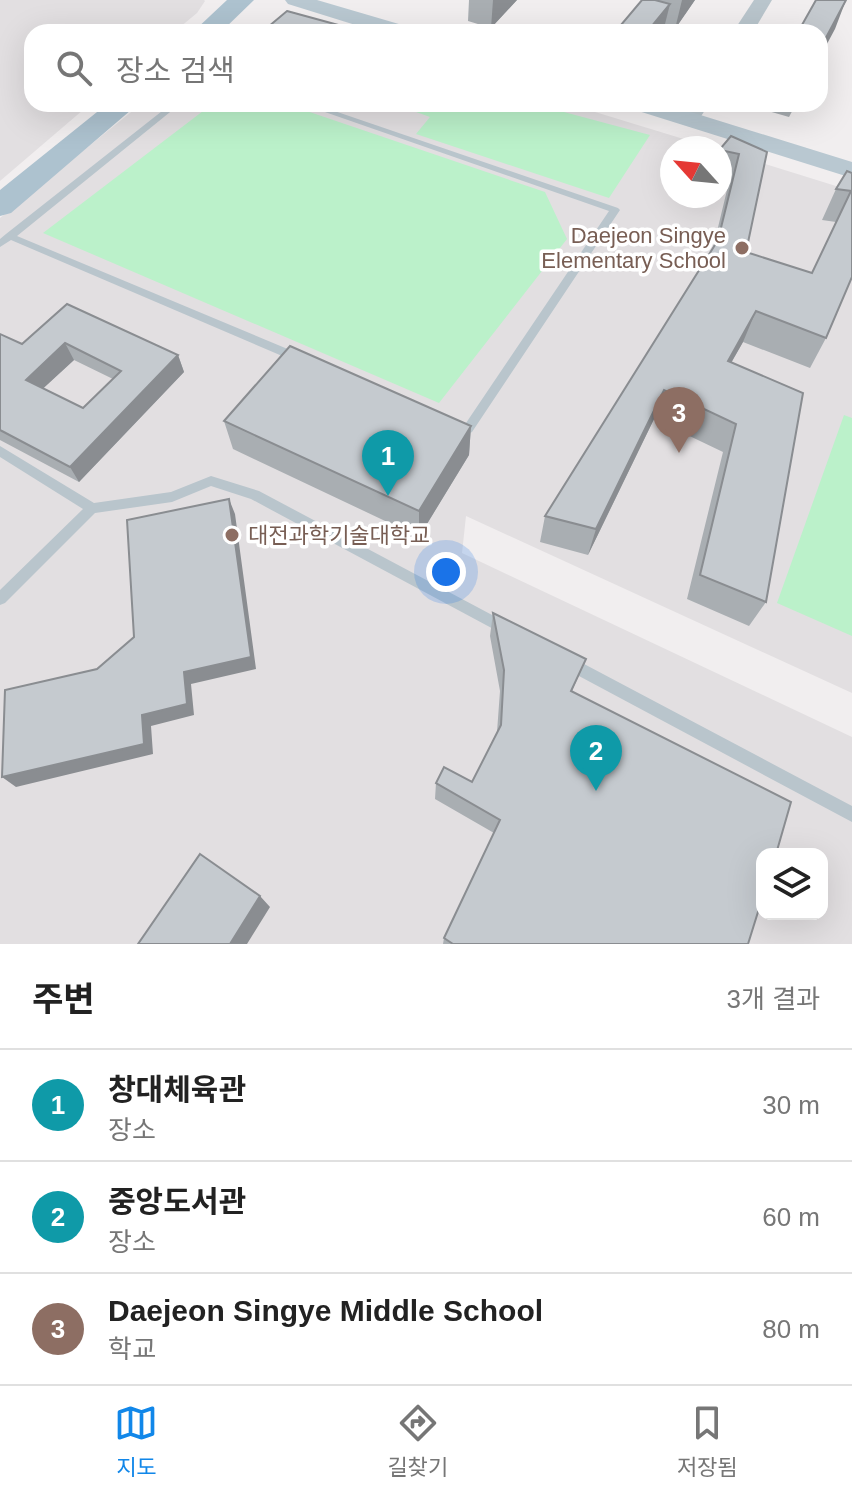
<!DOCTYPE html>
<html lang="ko">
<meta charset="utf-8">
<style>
body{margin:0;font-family:Arial,"Noto Sans KR",sans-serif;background:#f6f6f6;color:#222}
.controls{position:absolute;right:24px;bottom:24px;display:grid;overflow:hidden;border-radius:16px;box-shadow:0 8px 32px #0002}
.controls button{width:72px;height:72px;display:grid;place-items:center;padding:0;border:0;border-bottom:2px solid #e0e0e0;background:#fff;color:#222;font:40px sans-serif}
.compass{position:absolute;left:660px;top:136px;width:72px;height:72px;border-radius:50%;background:#fff;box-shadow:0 8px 32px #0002;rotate:297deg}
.you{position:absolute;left:446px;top:572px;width:28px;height:28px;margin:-20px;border:6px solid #fff;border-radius:50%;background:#1a73e8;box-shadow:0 0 0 12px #1a73e833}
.badge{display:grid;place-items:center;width:52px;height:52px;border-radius:50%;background:#1187e9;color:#fff;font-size:26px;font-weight:700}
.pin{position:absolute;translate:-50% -66px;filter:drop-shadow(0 2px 4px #0008)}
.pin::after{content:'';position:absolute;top:42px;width:28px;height:24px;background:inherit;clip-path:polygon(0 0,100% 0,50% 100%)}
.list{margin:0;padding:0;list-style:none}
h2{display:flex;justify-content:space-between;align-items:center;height:104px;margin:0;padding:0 32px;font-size:34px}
h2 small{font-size:26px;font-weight:400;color:#767676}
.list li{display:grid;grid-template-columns:52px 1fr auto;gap:24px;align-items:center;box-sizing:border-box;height:112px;padding:0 32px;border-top:2px solid #e0e0e0}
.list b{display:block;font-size:30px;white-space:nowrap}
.list p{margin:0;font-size:26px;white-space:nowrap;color:#767676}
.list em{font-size:26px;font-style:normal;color:#767676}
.icon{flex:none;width:44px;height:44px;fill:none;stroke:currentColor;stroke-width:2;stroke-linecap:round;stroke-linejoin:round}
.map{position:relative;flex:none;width:852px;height:944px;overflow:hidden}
.search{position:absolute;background:#fff;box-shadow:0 8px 32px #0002;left:24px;right:24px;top:24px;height:88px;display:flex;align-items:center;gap:20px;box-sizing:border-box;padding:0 28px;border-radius:24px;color:#767676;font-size:30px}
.sheet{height:440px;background:#fff}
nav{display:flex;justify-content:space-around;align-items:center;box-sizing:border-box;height:112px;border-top:2px solid #e0e0e0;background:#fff;font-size:22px;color:#767676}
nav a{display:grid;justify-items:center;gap:4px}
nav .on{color:#1187e9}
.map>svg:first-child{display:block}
</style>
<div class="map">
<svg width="852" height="944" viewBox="0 0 852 944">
<rect width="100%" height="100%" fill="#f1eeef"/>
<path fill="#e2dfe1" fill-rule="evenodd" d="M 0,0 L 204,0 L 205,1 L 197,13 L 174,32 L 32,32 L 32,104 L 90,104 L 0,181 Z
M 141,104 L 569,104 L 713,148 L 672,148 L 672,196 L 720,196 L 720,150 L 852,191 L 852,693 L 466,516 L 462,553 L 852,737 L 852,944 L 0,944 L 0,218 ZM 762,854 L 822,854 L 822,914 L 762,914 Z"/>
<path fill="#bbf1ca" d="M 255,104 L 286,104 L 545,192 L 567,239 L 439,403 L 43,233 L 207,108 Z
M 394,104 L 534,104 L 650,135 L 609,198 L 416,134 L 430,117 Z
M 844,415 L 852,418 L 852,636 L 777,603 Z"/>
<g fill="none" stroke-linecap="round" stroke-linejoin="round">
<path fill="#b9c5cc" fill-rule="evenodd" d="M 171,104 L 180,104 L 17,236 L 302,355 L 303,358 L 302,361 L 294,361 L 11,240 L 0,247 L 0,239 L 6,234 Z
M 302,104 L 314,104 L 618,208 L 620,210 L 472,432 L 468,434 L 454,428 L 452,425 L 458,420 L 466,423 L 609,211 Z
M 0,446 L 94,503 L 171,492 L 211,476 L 259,491 L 509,624 L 511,628 L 509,632 L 504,634 L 499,632 L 251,499 L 211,486 L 172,502 L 95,513 L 5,603 L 0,605 L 0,590 L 83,509 L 0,457 Z
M 569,656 L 852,806 L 852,822 L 564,668 L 562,663 L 564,658 Z"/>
<path fill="#b9c5cc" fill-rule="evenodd" d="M 754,0 L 772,0 L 753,32 L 733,32 Z
M 687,104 L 709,104 L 696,124 L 688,125 L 677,119 Z"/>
<path fill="#b9c8d1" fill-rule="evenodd" d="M 285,0 L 317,0 L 409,27 L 412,32 L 378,32 L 288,4 Z
M 628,104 L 665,104 L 852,162 L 852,178 L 632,109 Z"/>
<path fill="#adc2cf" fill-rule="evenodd" d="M 227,0 L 254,0 L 221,32 L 193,32 Z
M 107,104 L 138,104 L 11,213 L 0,216 L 0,190 Z"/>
</g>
<path fill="#a9aeb2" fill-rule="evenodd" d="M 469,0 L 517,0 L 491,28 L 468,21 Z
M 642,0 L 695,0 L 675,29 L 664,26 L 663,32 L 615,32 Z
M 330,104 L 359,104 L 353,111 Z
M 762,104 L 796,104 L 789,117 L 761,109 Z
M 720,149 L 767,152 L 746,252 L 812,273 L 836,222 L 822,220 L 836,189 L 852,173 L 852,277 L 826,338 L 810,368 L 743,342 L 731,363 L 766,602 L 749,626 L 687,599 L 723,452 L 654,419 L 588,555 L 540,542 L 545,516 L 713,248 L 728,186 L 720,184 Z
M 67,304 L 178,355 L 184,372 L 79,482 L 0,440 L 0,334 L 22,344 ZM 74,360 L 113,379 L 83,408 L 43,388 Z
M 224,421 L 471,426 L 469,455 L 419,537 L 233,449 Z
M 493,613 L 586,659 L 572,691 L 748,944 L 443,944 L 444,938 L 494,833 L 435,799 L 436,783 L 472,782 L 497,732 L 500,691 L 490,636 Z"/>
<path fill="#8a8d91" d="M 493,0 L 517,0 L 491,28 Z
M 682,0 L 695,0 L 675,29 Z
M 846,0 L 835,29 L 820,57 L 820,49 Z
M 670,4 L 663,32 L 647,32 Z
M 352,104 L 359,104 L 353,111 Z
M 756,311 L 743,342 L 715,391 L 728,361 Z
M 65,343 L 74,360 L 35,396 L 26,380 Z
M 178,355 L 184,372 L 79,482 L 70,467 Z
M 664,390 L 654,419 L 588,555 L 596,529 Z
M 471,426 L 469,455 L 419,537 L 419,511 Z
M 229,499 L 235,514 L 256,669 L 191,684 L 194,715 L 151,726 L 153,754 L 16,787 L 2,777 L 142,715 L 184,672 Z
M 260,896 L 270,907 L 247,944 L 230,944 Z"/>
<path fill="#c5cacf" stroke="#8a8d91" stroke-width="2" fill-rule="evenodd" d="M 642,0 L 655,0 L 670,4 L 647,32 L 615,32 Z
M 816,0 L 846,0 L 820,49 L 820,32 L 798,32 Z
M 287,11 L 364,32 L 262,32 Z
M 731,136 L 767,152 L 746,252 L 812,273 L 851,191 L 836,189 L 847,171 L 852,173 L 852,277 L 826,338 L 756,311 L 728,361 L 803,393 L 766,602 L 700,575 L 736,424 L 664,390 L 596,529 L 545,516 L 718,240 L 739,154 L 720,150 L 720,149 Z
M 67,304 L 178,355 L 70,467 L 0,430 L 0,334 L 22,344 ZM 65,343 L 121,371 L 83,408 L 26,380 Z
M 290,346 L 471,426 L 419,511 L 224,421 Z
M 229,499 L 251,657 L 184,672 L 187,704 L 142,715 L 144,744 L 2,777 L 5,690 L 97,669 L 134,637 L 127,520 Z
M 493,613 L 586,659 L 571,691 L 791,802 L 776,854 L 762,854 L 762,899 L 748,944 L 453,944 L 444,938 L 500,820 L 436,783 L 444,767 L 472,782 L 501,725 L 504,670 Z
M 200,854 L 260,896 L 230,944 L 138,944 Z"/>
<g fill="#8d6e63" stroke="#fff" stroke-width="3">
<circle cx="742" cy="248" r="8"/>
<circle cx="232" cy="535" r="8"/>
</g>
<g text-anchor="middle" stroke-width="7" stroke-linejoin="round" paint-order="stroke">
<g font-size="22" fill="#785e54" stroke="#fff" text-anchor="end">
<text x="726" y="243">Daejeon Singye<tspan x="726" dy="25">Elementary School</tspan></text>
<text x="248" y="543" text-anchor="start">대전과학기술대학교</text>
</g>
</g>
</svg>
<div class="controls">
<button><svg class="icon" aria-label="layers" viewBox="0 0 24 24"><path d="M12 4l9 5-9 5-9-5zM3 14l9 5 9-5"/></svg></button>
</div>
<svg class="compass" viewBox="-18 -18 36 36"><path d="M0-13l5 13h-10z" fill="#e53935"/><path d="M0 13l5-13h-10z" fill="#767676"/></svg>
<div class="you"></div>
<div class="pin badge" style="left:388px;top:496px;background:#0f9aa8">1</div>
<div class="pin badge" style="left:596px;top:791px;background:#0f9aa8">2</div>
<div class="pin badge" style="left:679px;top:453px;background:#8d6e63">3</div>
<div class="search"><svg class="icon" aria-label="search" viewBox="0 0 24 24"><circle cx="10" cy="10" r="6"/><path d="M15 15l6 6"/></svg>장소 검색</div>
</div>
<section class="sheet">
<h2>주변<small>3개 결과</small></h2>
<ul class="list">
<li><span class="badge" style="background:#0f9aa8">1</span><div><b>창대체육관</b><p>장소</p></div><em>30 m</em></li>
<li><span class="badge" style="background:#0f9aa8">2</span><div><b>중앙도서관</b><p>장소</p></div><em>60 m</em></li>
<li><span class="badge" style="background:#8d6e63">3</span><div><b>Daejeon Singye Middle School</b><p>학교</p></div><em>80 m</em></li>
</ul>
</section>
<nav>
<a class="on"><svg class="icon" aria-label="map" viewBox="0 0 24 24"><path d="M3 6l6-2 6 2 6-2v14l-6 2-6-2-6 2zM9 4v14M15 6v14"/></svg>지도</a>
<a><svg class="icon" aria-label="directions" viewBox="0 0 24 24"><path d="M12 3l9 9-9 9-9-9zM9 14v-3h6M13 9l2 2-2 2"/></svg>길찾기</a>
<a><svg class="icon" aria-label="saved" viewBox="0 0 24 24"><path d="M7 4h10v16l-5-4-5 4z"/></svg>저장됨</a>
</nav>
